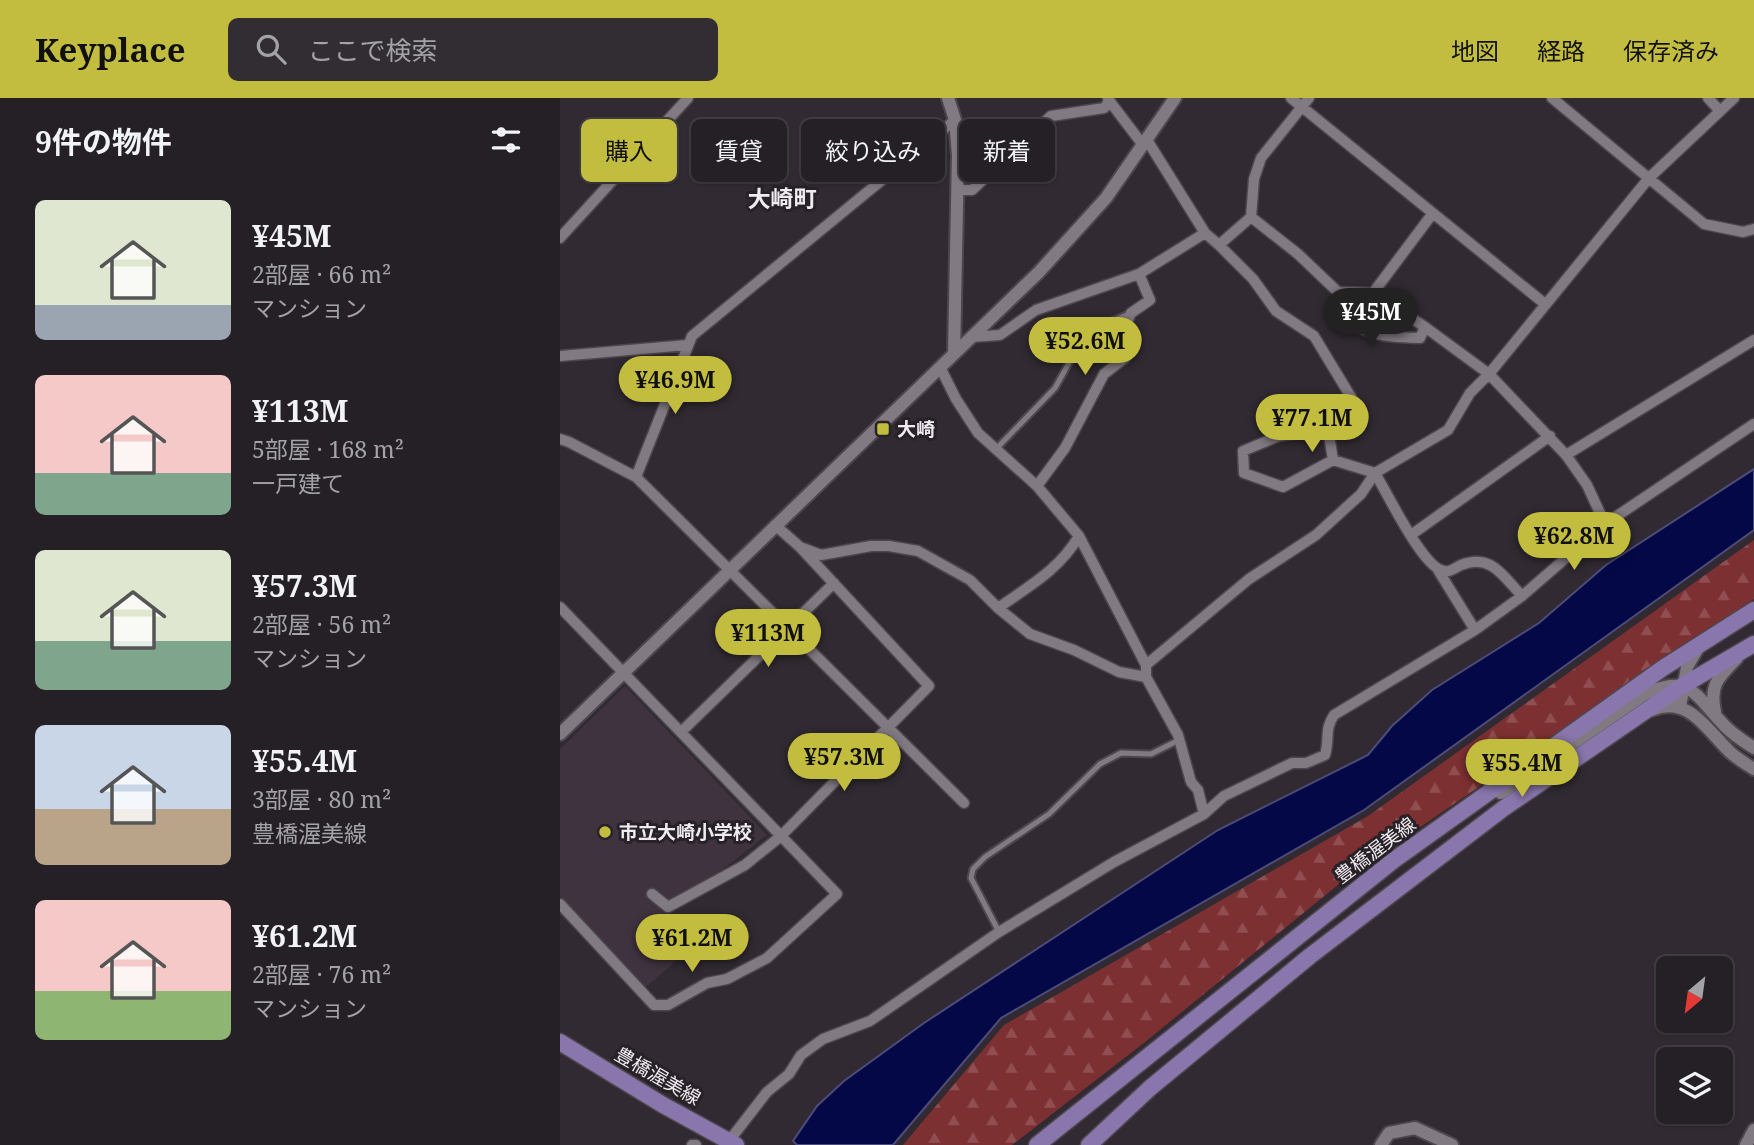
<!DOCTYPE html>
<html lang="ja">
<meta charset="utf-8">
<style>
:root{--surface:#252026;--page:#312d32;--text:#f1f3f6;--muted:#a3a3a7;--line:#423e43;--accent:#c3bd3f}
body{margin:0;font-family:"Noto Serif","Noto Sans JP",serif;background:var(--page);color:var(--text);height:100vh;display:flex;flex-direction:column;font-size:26px;white-space:nowrap}
*{box-sizing:border-box;margin:0}
p{font-size:23px;color:var(--muted)}
.icon{flex:none;width:38px;height:38px;fill:none;stroke:currentColor;stroke-width:2;stroke-linecap:round;stroke-linejoin:round}
.map{position:relative;flex:1;overflow:hidden}
.panel{display:flex;flex-direction:column;background:var(--surface);width:560px}
.panel>*{flex:none}
.top-card{position:absolute;left:21px;top:21px;width:665px;height:63px;display:flex;gap:14px}
.needle{width:46px;rotate:209deg}
.fabs{position:absolute;left:1096px;top:858px;display:grid;gap:14px}
.fabs a{display:grid;place-items:center;width:77px;height:77px;border-radius:10px;background:var(--surface);box-shadow:0 2px 5px #0004,0 0 0 2px var(--line);font-size:35px}
.price{position:absolute;translate:-50% -60px;padding:0 16px;border-radius:24px;background:var(--accent);color:#111;font-size:23px;line-height:46px;filter:drop-shadow(0 2px 4px #0008)}
.price::after{content:'';position:absolute;left:50%;top:42px;width:21px;height:16px;margin-left:-10px;background:inherit;clip-path:polygon(0 0,100% 0,50% 100%)}
.price.active{background:#222;color:#fff}
ul{padding:0;list-style:none}
li{display:flex;align-items:center;gap:21px;height:175px;padding:0 35px}
li span{display:grid;place-items:center;flex:none;width:196px;height:140px;border-radius:10px;color:#555}
li>.icon{margin-inline-start:auto}
span .icon{width:84px;height:84px;fill:#fffc;stroke-width:1}
li b{font-size:30px}
h2{display:flex;justify-content:space-between;align-items:center;height:84px;padding:0 35px;font-size:30px}
.chip{padding:0 24px;border-radius:10px;background:var(--surface);box-shadow:0 2px 5px #0004,0 0 0 2px var(--line);font-size:24px;line-height:63px}
.chip.active{background:var(--accent);color:#111}
header{display:flex;align-items:center;gap:42px;box-sizing:border-box;height:98px;padding:0 35px;background:var(--accent);color:#111}
header strong{font-size:33px}
nav{display:flex;gap:38px;margin-inline-start:auto;font-size:24px}
.search{width:490px;height:63px;background:var(--page);display:flex;align-items:center;gap:18px;box-sizing:border-box;padding:0 24px;border-radius:10px;color:var(--muted);font-size:26px}
main{display:flex;flex:1;min-height:0}
.map>svg:first-child{display:block}
.built{fill:#3f333f}
.forest{fill:url(#forest-firs)}
.water{fill:#050847;stroke:#4c4c7a;stroke-width:2}
.lines{fill:none;stroke-linecap:round;stroke-linejoin:round}
.service-casing{stroke:#4d474d;stroke-width:9}
.minor-casing{stroke:#4d474d;stroke-width:13}
.tertiary-casing{stroke:#4d474d;stroke-width:16}
.primary-casing{stroke:#4d474d;stroke-width:19}
.service{stroke:#827a82;stroke-width:5}
.minor{stroke:#827a82;stroke-width:10}
.tertiary{stroke:#827a82;stroke-width:12}
.primary{stroke:#8976ac;stroke-width:16}
.poi-dot{fill:#c3bd3f;stroke:#272128;stroke-width:2.5}
.labels{text-anchor:middle;dominant-baseline:central;stroke-width:6;stroke-linejoin:round;paint-order:stroke}
.poi-label{font-size:19px;font-weight:bold;fill:#f0ebf0;stroke:#272128;text-anchor:start}
.street-label{font-size:19px;fill:#f0ebf0;stroke:#272128}
.quarter-label{font-size:23px;font-weight:bold;fill:#f0ebf0;stroke:#272128}
</style>
<header>
<strong>Keyplace</strong>
<div class="search"><svg class="icon" aria-label="search" viewBox="0 0 24 24"><circle cx="10" cy="10" r="6"/><path d="M15 15l6 6"/></svg>ここで検索</div>
<nav><a>地図</a><a>経路</a><a>保存済み</a></nav>
</header>
<main>
<section class="panel">
<h2>9件の物件<svg class="icon" aria-label="filters" viewBox="0 0 24 24"><path d="M4 7h16M4 17h16"/><circle cx="9" cy="7" r="2"/><circle cx="15" cy="17" r="2"/></svg></h2>
<ul>
<li><span style="background:linear-gradient(#dfe7d0 75%,#9aa5b1 0)"><svg class="icon" aria-label="home" viewBox="0 0 24 24"><path d="M3 11l9-7 9 7M6 9v11h12V9"/></svg></span><div><b>¥45M</b><p>2部屋 · 66 m²</p><p>マンション</p></div></li>
<li><span style="background:linear-gradient(#f6c9c9 70%,#7fa58c 0)"><svg class="icon" aria-label="home" viewBox="0 0 24 24"><path d="M3 11l9-7 9 7M6 9v11h12V9"/></svg></span><div><b>¥113M</b><p>5部屋 · 168 m²</p><p>一戸建て</p></div></li>
<li><span style="background:linear-gradient(#dfe7d0 65%,#7fa58c 0)"><svg class="icon" aria-label="home" viewBox="0 0 24 24"><path d="M3 11l9-7 9 7M6 9v11h12V9"/></svg></span><div><b>¥57.3M</b><p>2部屋 · 56 m²</p><p>マンション</p></div></li>
<li><span style="background:linear-gradient(#c9d6e8 60%,#b9a48a 0)"><svg class="icon" aria-label="home" viewBox="0 0 24 24"><path d="M3 11l9-7 9 7M6 9v11h12V9"/></svg></span><div><b>¥55.4M</b><p>3部屋 · 80 m²</p><p>豊橋渥美線</p></div></li>
<li><span style="background:linear-gradient(#f6c9c9 65%,#8fb573 0)"><svg class="icon" aria-label="home" viewBox="0 0 24 24"><path d="M3 11l9-7 9 7M6 9v11h12V9"/></svg></span><div><b>¥61.2M</b><p>2部屋 · 76 m²</p><p>マンション</p></div></li>
</ul>
</section>
<div class="map">
<svg width="1194" height="1047" viewBox="0 0 1194 1047">
<defs>
<pattern id="forest-firs" width="22" height="20" patternUnits="userSpaceOnUse" patternTransform="scale(1.75)"><rect width="22" height="20" fill="#7d3032"/><path d="M5 1l3.5 6h-7zM16 11l3.5 6h-7z" fill="#904e50"/></pattern>
</defs>
<rect width="100%" height="100%" fill="#312a32"/>
<path class="built" d="M65 588 207 737 108 814 127 845 114 855 118 861 86 889 0 798V651Z"/>
<path class="forest" d="M1194 442V501L790 777 585 944 452 1047H343L444 927 808 718Z"/>
<path class="water" d="M1194 371V432L804 712 441 920 333 1047H237L233 1043 257 1008 284 983 364 925 658 732 808 657 832 628 872 592 979 525 1046 467Z"/>
<g class="lines">
<g class="service-casing">
<path id="service" d="M436 351 495 290 514 256 542 227 569 216
M439 834 411 780 413 771 425 759 489 716 540 666 561 655 591 656 619 642"/>
</g>
<g class="minor-casing">
<path id="minor" d="M731 0 985 206
M992 0 1144 126 1183 134 1194 131
M1148 0 1160 13
M548 1 583 47
M587 42 645 135 659 147 691 119 694 81 701 60 749 0
M397 92H412L491 18 544 10 549 4
M691 119 738 156 778 194 813 195 865 229 929 276 1006 357 1027 387 1045 426
M0 140 128 0
M659 147 693 181 716 213 754 238 797 309 768 331 719 338 683 353 684 375 723 389 773 362 815 375C827 395 861 465 881 472 889 476 894 470 901 467 931 455 943 478 962 498
M778 194C784 238 823 239 860 240L865 229
M813 195 873 115
M412 239 440 237 476 212 579 176 645 135
M0 258 127 247
M380 269 396 301 418 335 477 388 519 438 586 567V579L618 637 631 684 638 692 644 716
M768 331 773 362
M0 341 9 344 76 379 404 705
M1006 357 1194 242
M76 379 132 238 395 22
M477 388 505 350 544 276 566 259 567 224 571 215 590 202 579 176
M215 427 240 449 261 457 311 448H329L358 453 410 482 438 510 470 536 514 552 559 574 586 579
M851 437 990 338
M878 472 915 532
M0 509 277 796 207 860 167 881 147 885 108 907H94L0 806
M438 510C469 488 499 472 519 438
M586 567 689 481 756 437 801 396 815 375 888 332 910 295 929 276 1089 80 1174 0
M121 634 274 485
M92 796 108 809 185 767 221 738 369 588 240 449
M169 1043 207 994 229 976 241 957 263 941 310 923 439 834 554 764 644 716 664 698 732 665H746L765 657C770 640 764 632 774 617L915 532 962 498 1045 426 1194 326
M132 1047H136"/>
</g>
<g class="tertiary-casing">
<path id="tertiary" d="M388 0 395 22 398 57 394 256
M1120 609 1127 569 1138 550
M1092 612C1129 596 1148 634 1171 655 1178 661 1186 666 1194 671
M1155 614C1149 586 1159 579 1177 560
M0 636 479 174 546 100 615 0
M941 695 1085 596C1130 575 1135 597 1163 626 1171 635 1183 643 1194 650
M821 1047 829 1035 855 1030 892 1047
M1186 1047 1194 1032"/>
</g>
<g class="primary-casing">
<path id="primary" d="M0 944 103 1007 176 1047
M477 1047 834 762 1103 570 1194 512
M529 1047 590 990 750 858 944 710 1122 588 1194 546"/>
</g>
<use href="#service" class="service"/>
<use href="#minor" class="minor"/>
<use href="#tertiary" class="tertiary"/>
<use href="#primary" class="primary"/>
</g>
<g class="poi-dot">
<rect x="316" y="324" width="14" height="14" rx="3.5"/>
<circle cx="45" cy="734" r="7"/>
</g>
<g class="labels">
<g class="poi-label">
<text x="337" y="331">大崎</text>
<text x="59" y="734">市立大崎小学校</text>
</g>
<g class="street-label">
<text transform="translate(815 752) rotate(-37)">豊橋渥美線</text>
<text transform="translate(98 978) rotate(30)">豊橋渥美線</text>
</g>
<g class="quarter-label">
<text x="222" y="100">大崎町</text>
</g>
</g>
</svg>
<div class="fabs">
<a><svg class="needle" viewBox="-14 -14 28 28"><path d="M0-13l5 13h-10z" fill="#e53935"/><path d="M0 13l5-13h-10z" fill="#a3a3a7"/></svg></a>
<a><svg class="icon" aria-label="layers" viewBox="0 0 24 24"><path d="M12 4l9 5-9 5-9-5zM3 14l9 5 9-5"/></svg></a>
</div>
<b class="price active" style="left:811px;top:250px">¥45M</b>
<b class="price" style="left:525px;top:279px">¥52.6M</b>
<b class="price" style="left:115px;top:318px">¥46.9M</b>
<b class="price" style="left:752px;top:356px">¥77.1M</b>
<b class="price" style="left:1014px;top:474px">¥62.8M</b>
<b class="price" style="left:208px;top:571px">¥113M</b>
<b class="price" style="left:284px;top:695px">¥57.3M</b>
<b class="price" style="left:962px;top:701px">¥55.4M</b>
<b class="price" style="left:132px;top:876px">¥61.2M</b>
<div class="top-card">
<a class="chip active">購入</a>
<a class="chip">賃貸</a>
<a class="chip">絞り込み</a>
<a class="chip">新着</a>
</div>
</div>
</main>
